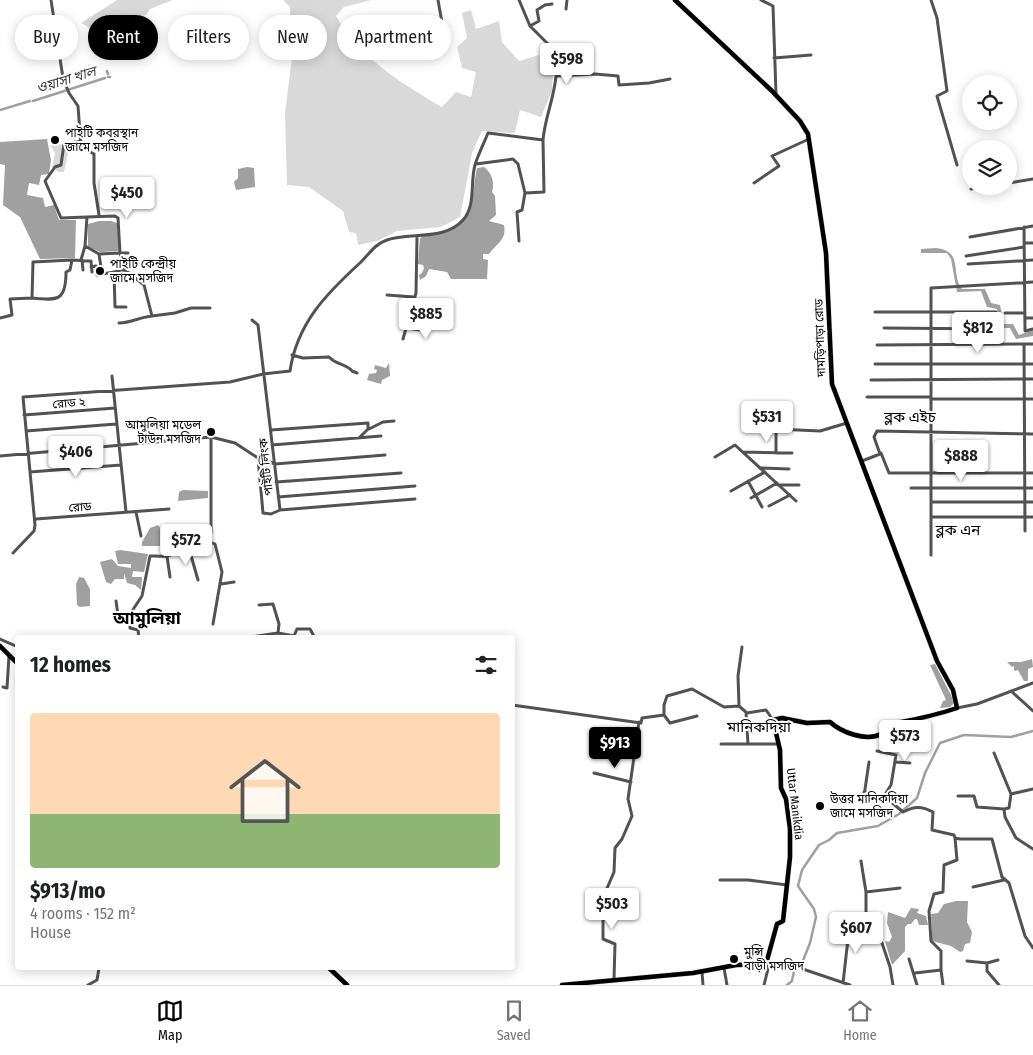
<!DOCTYPE html>
<meta charset="utf-8">
<style>
:root{--surface:#fff;--page:#f2f2f2;--text:#202124;--muted:#757577;--line:#e0e0e0;--accent:#000}
body{margin:0;font-family:"Fira Sans Condensed","Noto Sans Bengali",sans-serif;background:var(--page);color:var(--text);height:100vh;display:flex;flex-direction:column;font-size:19px;white-space:nowrap}
*{box-sizing:border-box;margin:0}
p{font-size:16px;color:var(--muted)}
.icon{flex:none;width:28px;height:28px;fill:none;stroke:currentColor;stroke-width:2;stroke-linecap:round;stroke-linejoin:round}
.map{position:relative;flex:1;overflow:hidden}
.side{position:absolute;left:15px;top:635px;width:500px;height:335px;display:flex;flex-direction:column;background:var(--surface);border-radius:5px;box-shadow:0 2px 12px #0003}
.side>*{flex:none}
.hud{position:absolute;left:15px;top:15px;width:500px;height:45px;display:flex;gap:10px}
.controls{position:absolute;left:962px;top:75px;display:grid;gap:10px}
.controls a{display:grid;place-items:center;width:55px;height:55px;border-radius:50%;background:var(--surface);box-shadow:0 2px 12px #0003;font-size:25px}
.price{position:absolute;translate:-50% -42px;padding:0 11px;border-radius:5px;background:#fff;color:#222;font-size:16px;line-height:32px;filter:drop-shadow(0 1px 2px #0008)}
.price::after{content:'';position:absolute;left:50%;top:30px;width:15px;height:11px;margin-left:-8px;background:inherit;clip-path:polygon(0 0,100% 0,50% 100%)}
.price.current{background:var(--accent);color:#fff}
ul{padding:0;list-style:none}
li{display:grid;align-content:center;gap:10px;height:265px;padding:0 15px}
li+li{border-top:1px solid var(--line)}
li span{display:grid;place-items:center;height:155px;border-radius:5px;color:#555}
li>.icon{margin-inline-start:auto}
span .icon{width:90px;height:90px;fill:#fffc;stroke-width:1}
li b{font-size:21px}
h2{display:flex;justify-content:space-between;align-items:center;height:60px;padding:0 15px;font-size:21px}
.pill{padding:0 18px;border-radius:22px;background:var(--surface);box-shadow:0 2px 12px #0003;font-size:18px;line-height:45px}
.pill.current{background:var(--accent);color:#fff}
.menu{display:flex;justify-content:space-around;align-items:center;height:70px;border-top:1px solid var(--line);background:var(--surface);font-size:14px;color:var(--muted)}
.menu a{display:grid;justify-items:center;gap:2px}
.menu .current{color:var(--accent)}
.map>svg:first-child{display:block}
.green{fill:#d9d9d9}
.water{fill:#a0a0a0}
.lines{fill:none;stroke-linecap:round;stroke-linejoin:round}
.canal{stroke:#a0a0a0;stroke-width:2.5}
.major-casing{stroke:#dbdbdb;stroke-width:5.5}
.minor{stroke:#525252;stroke-width:3}
.major{stroke:#000;stroke-width:4.5}
.poi-dot{fill:#000;stroke:#fff;stroke-width:2}
.labels{text-anchor:middle;dominant-baseline:central;stroke-width:4;stroke-linejoin:round;paint-order:stroke}
.poi-label{font-size:12px;fill:#000;stroke:#fff;text-anchor:start}
.street-label{font-size:12px;fill:#000;stroke:#fff}
.water-label{font-size:14px;font-style:italic;fill:#414141;stroke:#fff}
.quarter-label{font-size:15px;fill:#000;stroke:#fff}
.district-label{font-size:18px;font-weight:bold;fill:#000;stroke:#fff}
</style>
<div class="map">
<svg width="1033" height="985" viewBox="0 0 1033 985">
<rect width="100%" height="100%" fill="#fff"/>
<path class="green" d="M117 0H173L150 9 146 15 127 19 117 24 113 41 81 23Z
M283 0H371L344 7 336 16C359 57 402 84 442 107L456 92 471 97 476 72 462 68 457 47 467 38 462 13 471 10 476 29 499 21 502 42 519 61 539 55 544 67 553 71 552 91 541 117 520 110 515 133 482 131 472 153 460 217 441 227 397 231 377 241 358 245 356 233 349 232 343 211 309 187 287 185 285 113 292 58 290 7Z
M70 144 64 172H59L52 168 55 153 50 145Z"/>
<path class="water" d="M47 139 51 160 49 174 41 175 39 185 29 183 27 195 43 198 45 207 54 205 59 220H76L75 258 40 259 20 217 3 205 5 165 0 164V142Z
M247 167 254 168 255 187 236 190 234 182 238 178V169Z
M484 167C492 173 495 183 492 192L495 196 496 215 489 221 504 225C507 240 497 243 489 254H483V259L488 260 487 279H451L447 272 429 269 426 276 420 280 419 275 422 273 424 268 423 265 418 264 420 238C426 234 439 235 447 232 477 221 471 193 477 168Z
M99 221H111L117 223 119 251 100 252 88 247V224Z
M936 248C964 251 950 273 962 289H985L991 303 1000 305 1004 324H1013L1019 335 1033 330V336L1016 339 1010 328H1001L997 309 987 307 981 291 957 292 951 259 947 253H921V249Z
M389 363 390 376 382 380 381 384 367 380 369 374 376 373 377 370 374 369 375 365 386 368Z
M183 490 208 491V498L178 501 179 492Z
M158 525 161 529 160 546H142V542L150 528Z
M120 550 148 554 144 572 133 571 132 577H142L141 590 135 585 127 583 124 573V579H115L111 584 106 582 100 562 112 559 118 566 131 568V564H118L115 551Z
M79 577 84 578 90 589V606L80 607 77 605 76 584Z
M1032 659 1033 667 1028 669V681H1024L1018 670 1014 671V666L1012 667 1007 662H1021Z
M935 664 953 699V704L950 707 940 708 943 701 946 700 930 665Z
M956 901H968L967 922 972 932 970 943 965 944 963 951 960 952 951 946 932 941 931 914 938 913 944 904Z
M911 908 919 909 917 913 926 916 928 925H919L917 919H915L911 924H908L905 927V951L892 965 885 941 889 942 892 937 887 923 888 912 905 918Z"/>
<g class="lines">
<path class="canal" d="M107 71 108 74
M108 77H110
M33 101 105 78
M0 110 30 101
M787 985 792 981 794 971 802 963 810 943 816 917 814 909 798 886 802 870 819 845 829 840 837 833 878 826 899 814 917 798 925 773 940 743 964 735 1011 737 1033 731"/>
<g class="major-casing">
<path id="major" d="M0 646 18 664
M329 968 347 985
M562 985 693 973 736 965 766 964 777 924 783 921 790 857V829L786 799 781 788 780 750 773 720 782 718 807 723 830 722C841 732 866 742 881 734 887 730 889 725 896 723 917 719 937 715 957 708L953 690 937 661 832 384 826 253 808 134 800 121 772 91 675 0"/>
</g>
<path class="minor" d="M51 0 63 78 69 93 78 106 81 147 94 154V183L99 215
M519 0 530 26 552 48 555 58 556 76 595 74 618 76 619 85 649 83 670 79
M761 0 773 6 776 94
M931 0 937 18 947 91 937 96 957 165
M566 9 567 0
M530 26 539 21 537 10 545 5 552 4
M394 38 425 48 438 45 444 34 438 0
M774 58 811 55
M543 140C545 117 554 99 556 76
M81 141 64 144 61 165 55 167 45 181 61 218 87 217
M476 164 513 159 518 164 525 193
M754 183 779 166 772 156 809 139
M1009 183 1033 179
M971 189 990 186
M1024 227 1025 331 1033 329
M970 237 1033 226
M1024 243H1033
M99 254 102 274
M966 256 1024 247
M81 260 85 246 87 217 115 216 118 218 120 253 99 254 85 246
M82 260 83 270
M968 264 1033 260
M91 267 96 266 97 275 125 270 120 253H128
M125 270 144 285 152 316 175 313 191 308H210
M114 273 115 307H126
M387 295 414 297
M32 298C59 301 66 300 66 272L70 270 72 260 91 261 92 272
M875 312H996
M1005 313H1024
M0 318 12 315 10 299 32 298 33 262 72 260
M1025 318H1033
M252 320 258 325 280 510 415 499
M119 323C131 323 140 317 152 316
M407 328 428 331 431 324H444
M884 328 998 329
M403 339 416 293 417 237
M1024 344 1025 531
M877 345 1033 344
M292 355 303 358 329 357C336 365 347 364 352 371L357 373
M875 364H1033
M112 376 126 512
M871 380 1033 379
M867 397H931
M932 399H1033
M24 415 115 408
M369 429 383 422 394 421
M271 430 368 423V429L359 438
M26 431 116 424
M211 437V532
M272 445 381 436
M743 452 792 453
M776 453V429L820 431 847 423
M881 453 889 473H1033
M0 456 211 437 235 443 258 458 263 513 271 514 280 510
M715 457 735 445 796 501
M258 458 275 464 385 455
M862 461 880 454 874 437 877 431 1033 434
M761 468 789 469
M30 472 121 465
M748 481 762 507
M276 482 401 473
M779 485H799
M911 488H1033
M731 491 765 472
M278 497 415 486
M751 498 777 483
M932 502H1033
M769 506 790 495
M136 512 141 536
M932 517H1033
M36 519 169 509
M188 545 198 580
M13 553 34 531 35 525 23 397 230 382 263 374 290 371C297 323 327 293 361 262 370 253 375 244 387 240 409 232 445 241 463 220 476 206 470 182 475 165 478 155 484 143 488 133L543 140 544 192 525 193 522 210 517 212 519 241
M931 555V288L1033 282
M167 556 170 577
M221 584 234 582
M116 601 118 615 130 614
M259 605 273 604 279 624 278 633
M139 638 138 630 130 628V614L142 596 150 556C156 556 165 557 170 555 185 550 198 536 215 544L222 572 213 624
M243 638 278 633 294 636 297 629H310L315 638
M0 639 18 647
M742 647 738 676 739 706 747 713 766 710 773 720
M3 687 7 688 9 656
M1011 691 1033 711
M512 705 641 723 642 718 664 715 670 723 697 716
M957 708 977 704 1033 683
M746 712 748 744
M664 715V705L667 696 692 689 724 707 739 706
M894 724 896 731 904 736
M721 744H779
M877 751 896 755 891 785 884 796
M994 753 1011 794 1009 808 1004 809
M896 762 910 763
M594 773 631 782
M864 792 884 796 903 812C914 806 922 806 933 812L932 830 954 835 955 838 960 839H992L1002 877 1009 883 1025 936 1033 948
M1011 794 1033 789
M958 796H974L977 807 1004 809 1005 817 1016 838 1033 849
M863 803 869 762
M861 861 866 892V912L868 915 879 917 878 931 890 967 893 985
M720 880H748L787 885
M973 887 1004 880
M866 892 900 888
M840 925V932L848 939 843 983
M909 959 917 985
M967 961 987 963 998 960
M987 963V971L999 985
M724 968 727 985
M941 970V951L931 941 929 911 934 894 943 892 944 865 957 860 955 838
M702 972 703 985
M915 973 941 970 943 985
M614 979 615 944 603 939V907L605 893 614 872 615 848 622 839 632 816 628 799 639 722
M88 985 97 980 99 968
M764 985 768 969 766 964 785 963 850 985"/>
<use href="#major" class="major"/>
</g>
<g class="poi-dot">
<circle cx="55" cy="140" r="5"/>
<circle cx="100" cy="271" r="5"/>
<circle cx="211" cy="432" r="5"/>
<circle cx="820" cy="806" r="5"/>
<circle cx="734" cy="959" r="5"/>
</g>
<g class="labels">
<g class="poi-label">
<text x="65" y="133">পাইটি কবরস্থান<tspan x="65" dy="14">জামে মসজিদ</tspan></text>
<text x="110" y="264">পাইটি কেন্দ্রীয়<tspan x="110" dy="14">জামে মসজিদ</tspan></text>
<text x="201" y="425" text-anchor="end">আমুলিয়া মডেল<tspan x="201" dy="14">টাউন মসজিদ</tspan></text>
<text x="830" y="799">উত্তর মানিকদিয়া<tspan x="830" dy="14">জামে মসজিদ</tspan></text>
<text x="744" y="952">মুন্সি<tspan x="744" dy="14">বাড়ী মসজিদ</tspan></text>
</g>
<g class="street-label">
<text transform="translate(820 338) rotate(-92)">দামড়িপাড়া রোড</text>
<text transform="translate(69 403) rotate(-5)">রোড ২</text>
<text transform="translate(266 467) rotate(-96)">পাইটি লিংক</text>
<text transform="translate(80 507) rotate(-4)">রোড</text>
<text transform="translate(795 804) rotate(83)">Uttar Manikdia</text>
</g>
<g class="water-label">
<text transform="translate(66 80) rotate(-17)">ওয়াসা খাল</text>
</g>
<g class="quarter-label">
<text x="910" y="417">ব্লক এইচ</text>
<text x="958" y="530">ব্লক এন</text>
<text x="759" y="727">মানিকদিয়া</text>
</g>
<g class="district-label">
<text x="147" y="618">আমুলিয়া</text>
</g>
</g>
</svg>
<div class="controls">
<a><svg class="icon" aria-label="locate" viewBox="0 0 24 24"><circle cx="12" cy="12" r="6"/><path d="M12 2v4M12 18v4M2 12h4M18 12h4"/></svg></a>
<a><svg class="icon" aria-label="layers" viewBox="0 0 24 24"><path d="M12 4l9 5-9 5-9-5zM3 14l9 5 9-5"/></svg></a>
</div>
<b class="price" style="left:567px;top:85px">$598</b>
<b class="price" style="left:127px;top:219px">$450</b>
<b class="price" style="left:426px;top:340px">$885</b>
<b class="price" style="left:978px;top:354px">$812</b>
<b class="price" style="left:767px;top:443px">$531</b>
<b class="price" style="left:76px;top:478px">$406</b>
<b class="price" style="left:961px;top:482px">$888</b>
<b class="price" style="left:186px;top:566px">$572</b>
<b class="price" style="left:905px;top:762px">$573</b>
<b class="price current" style="left:615px;top:769px">$913</b>
<b class="price" style="left:612px;top:930px">$503</b>
<b class="price" style="left:856px;top:954px">$607</b>
<div class="hud">
<a class="pill">Buy</a>
<a class="pill current">Rent</a>
<a class="pill">Filters</a>
<a class="pill">New</a>
<a class="pill">Apartment</a>
</div>
<section class="side">
<h2>12 homes<svg class="icon" aria-label="filters" viewBox="0 0 24 24"><path d="M4 7h16M4 17h16"/><circle cx="9" cy="7" r="2"/><circle cx="15" cy="17" r="2"/></svg></h2>
<ul>
<li><span style="background:linear-gradient(#ffd9b3 65%,#8fb573 0)"><svg class="icon" aria-label="home" viewBox="0 0 24 24"><path d="M3 11l9-7 9 7M6 9v11h12V9"/></svg></span><div><b>$913/mo</b><p>4 rooms · 152 m²</p><p>House</p></div></li>
</ul>
</section>
</div>
<nav class="menu">
<a class="current"><svg class="icon" aria-label="map" viewBox="0 0 24 24"><path d="M3 6l6-2 6 2 6-2v14l-6 2-6-2-6 2zM9 4v14M15 6v14"/></svg>Map</a>
<a><svg class="icon" aria-label="saved" viewBox="0 0 24 24"><path d="M7 4h10v16l-5-4-5 4z"/></svg>Saved</a>
<a><svg class="icon" aria-label="home" viewBox="0 0 24 24"><path d="M3 11l9-7 9 7M6 9v11h12V9"/></svg>Home</a>
</nav>
